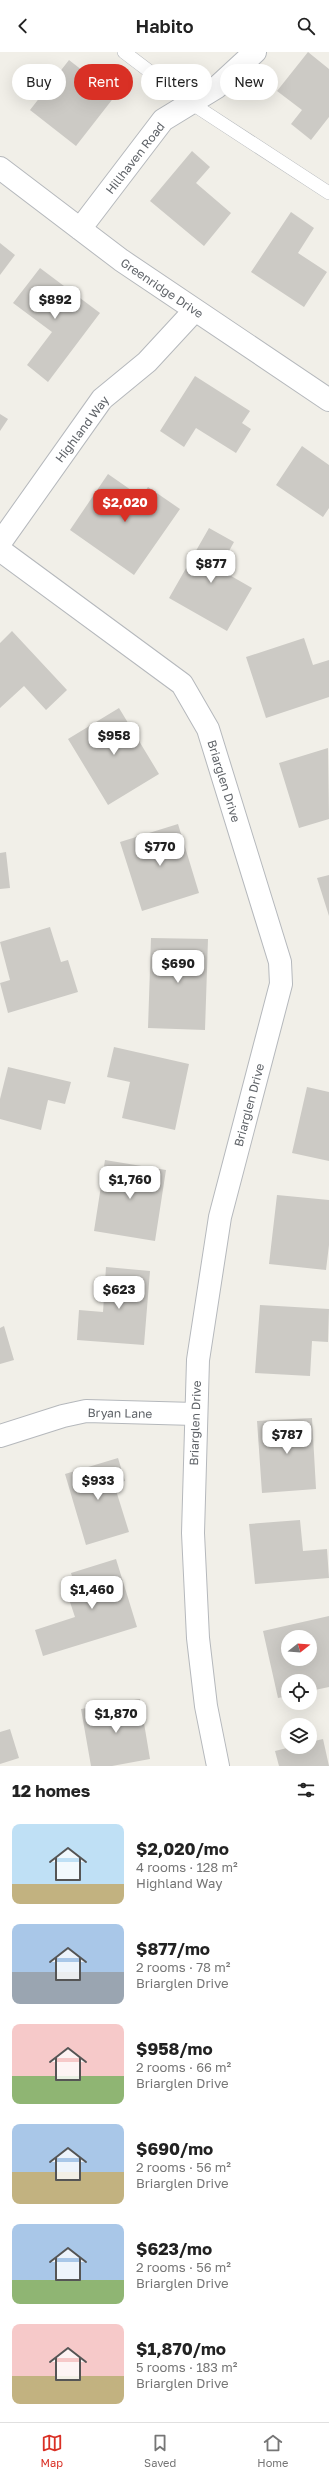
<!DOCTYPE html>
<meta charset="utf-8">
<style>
:root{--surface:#fff;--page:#f6f6f6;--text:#222;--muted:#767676;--line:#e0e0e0;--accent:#d93025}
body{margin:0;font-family:"Golos Text",sans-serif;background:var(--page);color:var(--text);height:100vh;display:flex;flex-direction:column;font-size:15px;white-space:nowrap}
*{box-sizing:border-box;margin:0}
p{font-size:13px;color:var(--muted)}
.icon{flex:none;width:22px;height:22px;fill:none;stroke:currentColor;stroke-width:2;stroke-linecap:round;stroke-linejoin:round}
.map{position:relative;height:1714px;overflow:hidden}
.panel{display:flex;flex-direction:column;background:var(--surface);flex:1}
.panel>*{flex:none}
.top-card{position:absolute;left:12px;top:12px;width:305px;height:36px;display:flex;gap:8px}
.needle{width:26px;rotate:73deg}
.tools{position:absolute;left:281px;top:1578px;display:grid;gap:8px}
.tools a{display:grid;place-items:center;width:36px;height:36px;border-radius:50%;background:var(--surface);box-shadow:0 4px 16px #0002;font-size:20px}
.price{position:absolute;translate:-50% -34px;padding:0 9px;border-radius:8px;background:#fff;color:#222;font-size:13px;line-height:26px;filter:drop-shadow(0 1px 2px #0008)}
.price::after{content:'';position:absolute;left:50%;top:24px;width:12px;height:9px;margin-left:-6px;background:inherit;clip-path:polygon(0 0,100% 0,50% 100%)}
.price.current{background:var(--accent);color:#fff}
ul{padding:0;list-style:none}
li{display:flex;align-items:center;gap:12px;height:100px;padding:0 12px}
li span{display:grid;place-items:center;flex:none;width:112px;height:80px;border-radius:8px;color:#555}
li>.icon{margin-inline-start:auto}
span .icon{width:48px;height:48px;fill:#fffc;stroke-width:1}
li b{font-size:17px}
h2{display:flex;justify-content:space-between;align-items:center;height:48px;padding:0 12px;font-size:17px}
.chip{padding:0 14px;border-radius:18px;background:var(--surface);box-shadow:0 4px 16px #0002;font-size:14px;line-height:36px}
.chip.current{background:var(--accent);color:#fff}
header{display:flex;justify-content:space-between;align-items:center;height:52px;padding:0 12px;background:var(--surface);font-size:18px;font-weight:600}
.tabs{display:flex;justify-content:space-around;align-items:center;height:56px;border-top:1px solid var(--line);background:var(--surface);font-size:11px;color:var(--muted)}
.tabs a{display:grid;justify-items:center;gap:2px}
.tabs .current{color:var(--accent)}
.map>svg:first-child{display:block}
.building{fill:#cccac5;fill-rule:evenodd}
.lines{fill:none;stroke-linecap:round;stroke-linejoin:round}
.lane-casing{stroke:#b5b8bc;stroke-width:14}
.street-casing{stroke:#b5b8bc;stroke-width:24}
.lane{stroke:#fff;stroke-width:13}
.street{stroke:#fff;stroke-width:22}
.labels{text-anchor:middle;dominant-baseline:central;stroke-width:4;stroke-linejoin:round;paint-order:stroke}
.street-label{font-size:12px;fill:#5f6368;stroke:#fff}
</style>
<header><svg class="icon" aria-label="back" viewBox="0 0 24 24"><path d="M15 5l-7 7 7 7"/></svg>Habito<svg class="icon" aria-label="search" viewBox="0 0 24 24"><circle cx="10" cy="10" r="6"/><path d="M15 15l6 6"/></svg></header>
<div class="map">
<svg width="329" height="1714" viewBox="0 0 329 1714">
<rect width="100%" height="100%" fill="#f1efe8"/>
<path class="building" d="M308 0 329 17V65L311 88 291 72 302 58 277 39Z
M69 8 115 44 76 94 30 58Z
M192 99 210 115 196 131 231 161 204 194 150 149Z
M291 160 314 176 298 201 327 220 304 255 251 220Z
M0 191 15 203 0 223Z
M40 216 100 261 48 330 27 313 52 280 13 251Z
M195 324 250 359 242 371 251 377 236 401 196 376 184 395 160 379Z
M0 362 8 367 0 379Z
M302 394 329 413V456L323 465 276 433Z
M108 422 141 445 148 435 180 457 134 523 70 478Z
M209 476 234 490 219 517 252 536 227 579 169 546Z
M12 579 67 638 46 658 24 634 0 656V591Z
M304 586 313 613 329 608V645L266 666 246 605Z
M119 656 159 722 108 753 68 687Z
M328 696 329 767 299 776 279 711Z
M178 772 199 841 142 859 120 790Z
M6 800 10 836 0 837V801Z
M329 823V864L317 826Z
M50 875 61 910 68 908 78 940 8 961 0 931 10 928 0 890Z
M151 886 208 887 205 978 148 976Z
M114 995 189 1012 175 1078 122 1066 130 1030 107 1025Z
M8 1015 71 1030 65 1052 48 1048 41 1078 0 1067V1047Z
M307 1035 329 1040V1109L292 1101Z
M105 1108 166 1118 155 1189 94 1179Z
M277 1143 329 1148V1193L326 1218 269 1212Z
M106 1215 150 1219 144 1293 77 1288 79 1258 103 1260Z
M260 1253 329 1257 328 1290 312 1289 310 1324 255 1321Z
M4 1274 14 1308 0 1312V1276Z
M312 1366 316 1437 262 1441 257 1369Z
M118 1406 125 1429 114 1432 129 1480 86 1493 65 1422Z
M300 1468 303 1499 327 1497 329 1526 255 1532 249 1472Z
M116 1507 137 1575 43 1604 35 1578 75 1565 70 1550 79 1547 71 1521Z
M329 1564V1635L310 1639V1629H288V1644L278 1646 263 1579ZM288 1585H310V1607H288Z
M140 1647 150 1707 112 1714H91L81 1657Z
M10 1677 19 1706 0 1712V1680Z
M323 1687 329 1714H279L275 1699 291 1695H310V1690Z"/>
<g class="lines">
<g class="lane-casing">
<path id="lane" d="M124 0 191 51 329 141"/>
</g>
<g class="street-casing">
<path id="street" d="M0 116 121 208 329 348
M80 177 163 68 217 35 255 0
M0 491 102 347 147 310 195 258
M0 498 182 632 208 677 280 910 281 932 220 1165 198 1308 193 1481 198 1586 206 1654 218 1714
M0 1384 63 1364 86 1359 195 1362"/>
</g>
<use href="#lane" class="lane"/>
<use href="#street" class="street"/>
</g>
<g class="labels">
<g class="street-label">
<text transform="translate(135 106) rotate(-52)">Hillhaven Road</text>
<text transform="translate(162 236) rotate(34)">Greenridge Drive</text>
<text transform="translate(82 377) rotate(-53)">Highland Way</text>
<text transform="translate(224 729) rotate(73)">Briarglen Drive</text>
<text transform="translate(249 1053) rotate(-75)">Briarglen Drive</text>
<text transform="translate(120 1361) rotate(1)">Bryan Lane</text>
<text transform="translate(195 1371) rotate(-88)">Briarglen Drive</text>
</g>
</g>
</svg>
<div class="tools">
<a><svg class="needle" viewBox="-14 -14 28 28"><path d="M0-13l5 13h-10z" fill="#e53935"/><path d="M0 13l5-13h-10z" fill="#767676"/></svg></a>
<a><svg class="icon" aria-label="locate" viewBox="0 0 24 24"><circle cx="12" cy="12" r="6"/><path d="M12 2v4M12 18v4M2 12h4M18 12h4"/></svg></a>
<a><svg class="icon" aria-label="layers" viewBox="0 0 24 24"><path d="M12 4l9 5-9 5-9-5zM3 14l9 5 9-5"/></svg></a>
</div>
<b class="price" style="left:55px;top:268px">$892</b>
<b class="price current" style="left:125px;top:471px">$2,020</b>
<b class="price" style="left:211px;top:532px">$877</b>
<b class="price" style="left:114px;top:704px">$958</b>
<b class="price" style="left:160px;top:815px">$770</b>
<b class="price" style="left:178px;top:932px">$690</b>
<b class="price" style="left:130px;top:1148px">$1,760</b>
<b class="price" style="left:119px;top:1258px">$623</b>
<b class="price" style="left:287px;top:1403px">$787</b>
<b class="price" style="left:98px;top:1449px">$933</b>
<b class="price" style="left:92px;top:1558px">$1,460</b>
<b class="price" style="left:116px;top:1682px">$1,870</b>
<div class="top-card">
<a class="chip">Buy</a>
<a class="chip current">Rent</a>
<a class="chip">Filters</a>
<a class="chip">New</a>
</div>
</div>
<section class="panel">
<h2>12 homes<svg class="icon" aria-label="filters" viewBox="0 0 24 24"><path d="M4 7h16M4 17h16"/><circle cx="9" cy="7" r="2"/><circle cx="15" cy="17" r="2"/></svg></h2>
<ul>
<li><span style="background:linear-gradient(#bfe0f5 75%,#c2b280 0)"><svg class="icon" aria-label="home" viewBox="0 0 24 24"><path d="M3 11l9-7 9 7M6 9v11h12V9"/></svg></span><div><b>$2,020/mo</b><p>4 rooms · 128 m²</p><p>Highland Way</p></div></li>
<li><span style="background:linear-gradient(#a9c7e8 60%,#9aa5b1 0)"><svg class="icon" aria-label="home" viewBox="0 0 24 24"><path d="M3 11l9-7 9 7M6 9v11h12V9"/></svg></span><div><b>$877/mo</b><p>2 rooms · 78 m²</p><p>Briarglen Drive</p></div></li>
<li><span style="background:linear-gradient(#f6c9c9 65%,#8fb573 0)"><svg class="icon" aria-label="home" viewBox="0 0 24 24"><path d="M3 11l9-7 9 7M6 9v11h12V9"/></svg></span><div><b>$958/mo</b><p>2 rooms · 66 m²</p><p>Briarglen Drive</p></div></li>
<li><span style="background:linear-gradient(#a9c7e8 60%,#c2b280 0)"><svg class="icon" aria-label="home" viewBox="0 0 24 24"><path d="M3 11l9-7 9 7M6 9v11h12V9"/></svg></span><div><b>$690/mo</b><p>2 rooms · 56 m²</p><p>Briarglen Drive</p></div></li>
<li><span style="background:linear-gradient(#a9c7e8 70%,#8fb573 0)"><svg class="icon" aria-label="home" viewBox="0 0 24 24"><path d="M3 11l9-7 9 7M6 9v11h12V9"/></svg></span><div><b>$623/mo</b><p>2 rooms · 56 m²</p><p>Briarglen Drive</p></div></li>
<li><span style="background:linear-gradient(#f6c9c9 65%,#c2b280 0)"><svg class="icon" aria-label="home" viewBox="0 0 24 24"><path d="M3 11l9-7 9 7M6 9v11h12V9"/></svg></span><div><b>$1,870/mo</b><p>5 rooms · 183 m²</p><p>Briarglen Drive</p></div></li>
</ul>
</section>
<nav class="tabs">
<a class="current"><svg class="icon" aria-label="map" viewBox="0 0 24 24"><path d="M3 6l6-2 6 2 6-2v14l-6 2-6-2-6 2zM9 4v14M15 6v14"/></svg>Map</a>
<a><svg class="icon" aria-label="saved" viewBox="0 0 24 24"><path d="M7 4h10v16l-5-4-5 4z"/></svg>Saved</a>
<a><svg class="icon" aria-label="home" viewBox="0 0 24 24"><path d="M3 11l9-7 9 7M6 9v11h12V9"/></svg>Home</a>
</nav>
